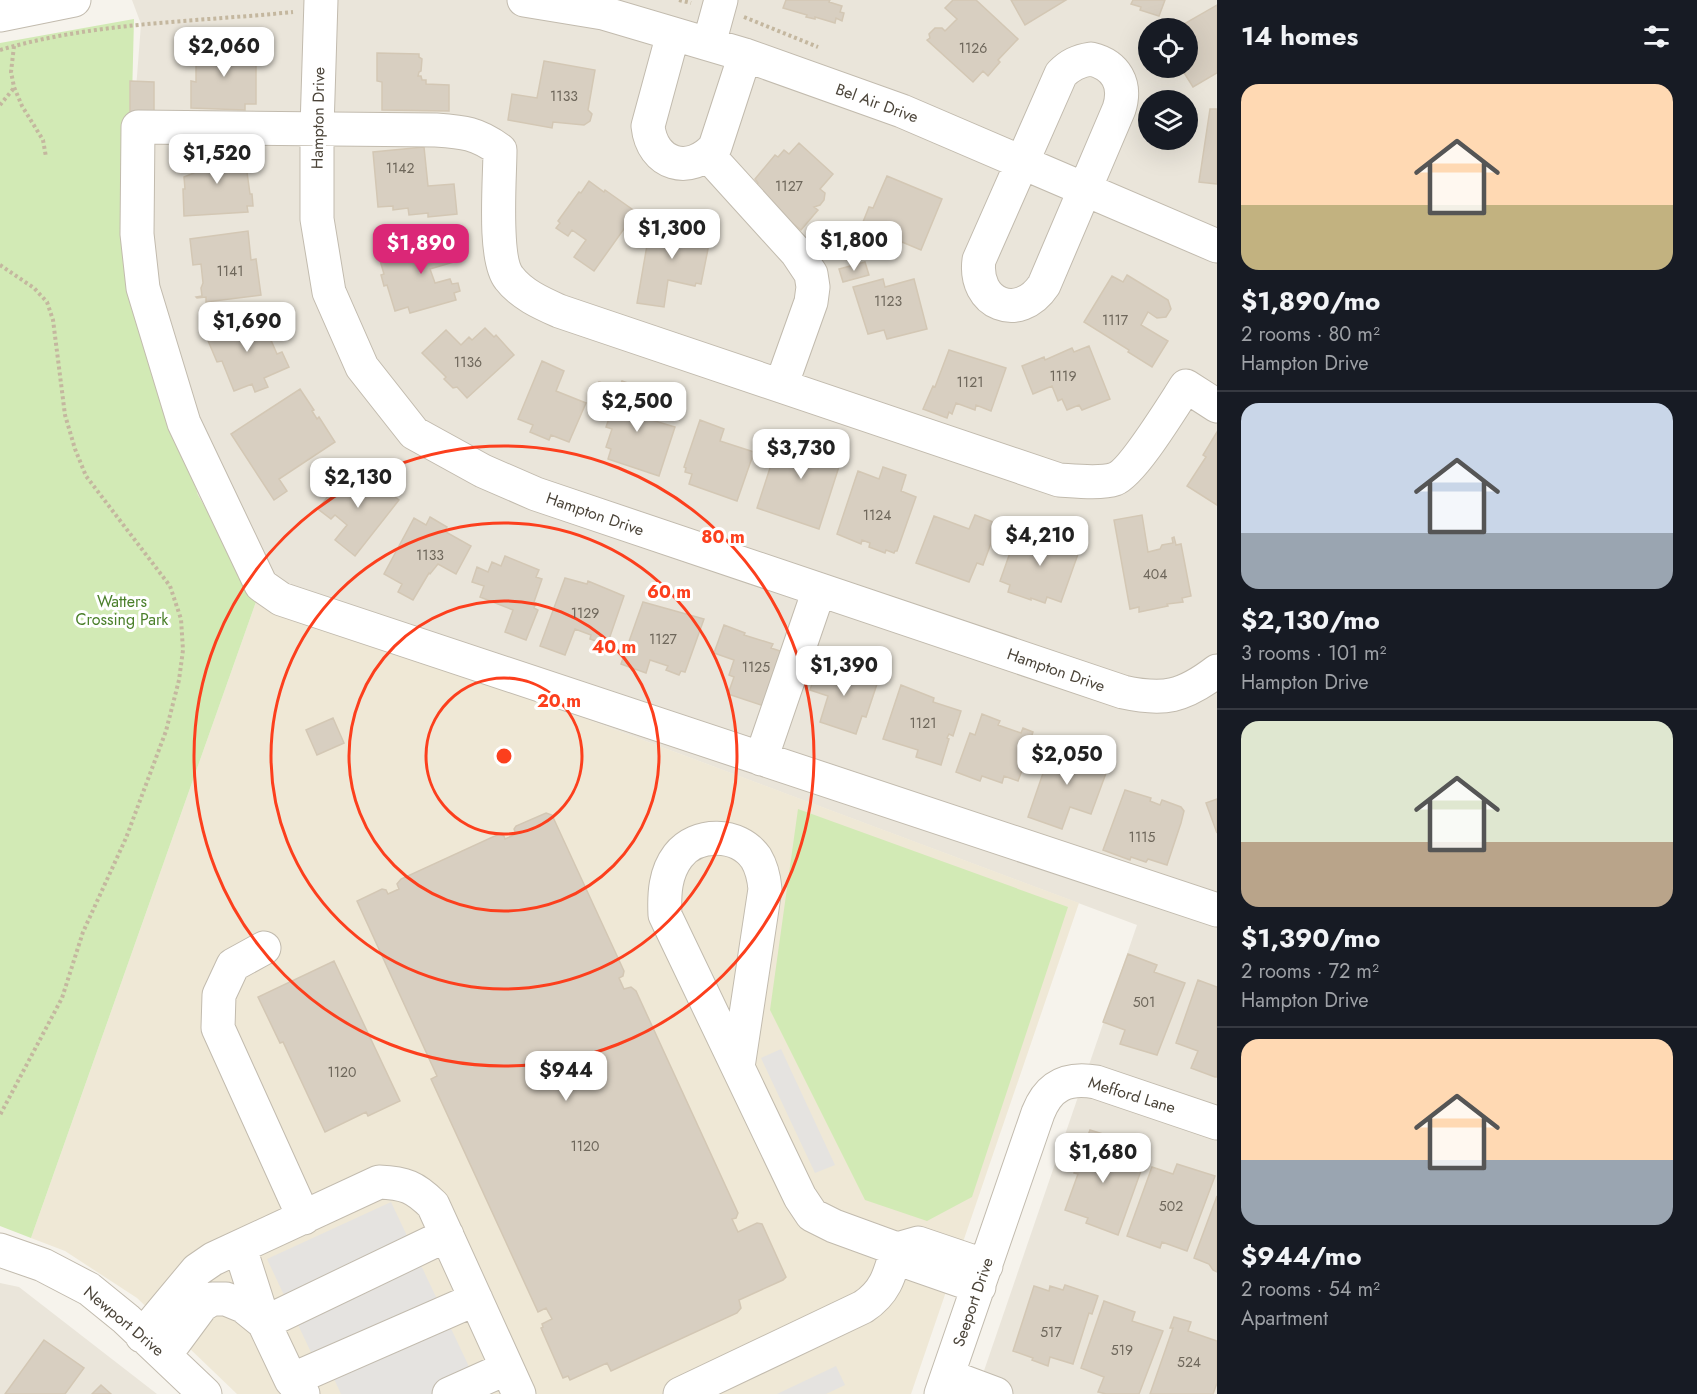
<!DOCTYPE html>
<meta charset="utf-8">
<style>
:root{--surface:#171b24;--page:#242831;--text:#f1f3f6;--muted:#9ea1a6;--line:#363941;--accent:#db2777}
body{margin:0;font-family:Jost,sans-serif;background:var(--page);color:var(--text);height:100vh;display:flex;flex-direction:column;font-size:22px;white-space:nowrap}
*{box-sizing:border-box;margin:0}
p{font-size:20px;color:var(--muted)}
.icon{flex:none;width:33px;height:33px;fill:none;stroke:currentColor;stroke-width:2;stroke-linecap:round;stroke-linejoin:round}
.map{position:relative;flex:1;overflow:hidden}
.sheet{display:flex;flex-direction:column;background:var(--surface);width:480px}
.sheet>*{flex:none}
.tools{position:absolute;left:1138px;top:18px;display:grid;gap:12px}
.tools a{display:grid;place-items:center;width:60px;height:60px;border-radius:50%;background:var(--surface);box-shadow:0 6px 24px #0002;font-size:30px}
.price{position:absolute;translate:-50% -51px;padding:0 14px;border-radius:12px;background:#fff;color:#222;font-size:20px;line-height:39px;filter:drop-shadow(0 2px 3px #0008)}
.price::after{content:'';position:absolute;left:50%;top:36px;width:18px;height:14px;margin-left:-9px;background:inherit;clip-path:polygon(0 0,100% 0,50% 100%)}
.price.on{background:var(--accent);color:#fff}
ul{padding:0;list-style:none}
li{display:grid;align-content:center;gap:12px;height:318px;padding:0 24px}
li+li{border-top:2px solid var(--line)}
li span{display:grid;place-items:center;height:186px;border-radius:18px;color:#555}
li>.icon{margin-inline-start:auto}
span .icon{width:108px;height:108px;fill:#fffc;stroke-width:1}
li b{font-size:26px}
h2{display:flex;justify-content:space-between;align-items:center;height:72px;padding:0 24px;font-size:26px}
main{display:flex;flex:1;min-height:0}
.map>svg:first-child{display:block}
.residential{fill:#eae5da;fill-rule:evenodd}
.education{fill:#efe8d6}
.green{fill:#d2eab5}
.parking{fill:#e5e3e0}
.building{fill:#d8cfc1;stroke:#d3c7b4;stroke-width:1.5}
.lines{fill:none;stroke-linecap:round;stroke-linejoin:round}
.minor-casing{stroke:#c2bbae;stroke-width:35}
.path{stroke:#c4b79f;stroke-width:4;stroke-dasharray:3 3;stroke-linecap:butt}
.minor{stroke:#fff;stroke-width:33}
.ring{fill:none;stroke:#fc3f1d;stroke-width:3}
.labels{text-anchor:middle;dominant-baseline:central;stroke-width:6;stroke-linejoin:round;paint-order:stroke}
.number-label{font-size:14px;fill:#6e675b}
.street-label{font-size:16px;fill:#4b4439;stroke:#fff}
.park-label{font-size:16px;fill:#4a7f2a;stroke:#fff}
.centre{fill:#fc3f1d;stroke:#fff;stroke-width:3}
.ring-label{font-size:18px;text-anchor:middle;font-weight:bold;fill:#fc3f1d;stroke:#fff;stroke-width:6;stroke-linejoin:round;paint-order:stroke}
</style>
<main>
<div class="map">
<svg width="1217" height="1394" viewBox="0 0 1217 1394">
<rect width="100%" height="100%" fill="#f6f3ec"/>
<path class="residential" d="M132 0H1217V1394H976L1137 925 258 596 198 495 138 301 131 154 141 24ZM1149 28H1188V68H1149ZM1149 100H1188V140H1149Z
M0 1283 19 1287 157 1394H0Z"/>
<path class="education" d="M258 596 1079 903 911 1394H237L137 1298 65 1251 31 1238Z"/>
<path class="green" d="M134 19 130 177 138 301 198 495 258 596 31 1238 0 1226V43Z
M798 809 1068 907 972 1197 927 1221 865 1200 770 1010Z"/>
<path class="parking" d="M781 1049 835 1165 815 1173 761 1058Z
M391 1202 482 1394H341L334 1379 325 1382 267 1259Z
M836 1366 845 1385 826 1394H777Z"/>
<path class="building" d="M786 0H830L829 2 842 6 840 12 844 13 842 21 836 18 835 23 815 17V19L806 17 807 15 783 8Z
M953 0H976L1018 39 998 60 1000 62 988 76 983 71 973 82 927 40 930 38 929 34 935 28H942L945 31 957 19 945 8Z
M1011 0H1066L1025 25Z
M1133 0H1165L1159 16 1140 10 1141 7 1131 4Z
M1217 5V73L1193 87 1181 68H1188V28H1177Z
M196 46 256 48V104H245V110L191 108V81L196 82Z
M377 53 419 54V57L422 59 421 71 419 72 418 76H421L422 80H426V84L449 85V111L382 110V82L377 81Z
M544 61 595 70 588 110 592 114 590 121 584 125 553 122 552 128 508 120 512 94 537 98Z
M130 81 154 82V113L130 112Z
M1210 109H1217V184L1199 182Z
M799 143 833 174 820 189 825 193 824 200 820 205 814 207 818 210 801 230 752 190 758 183 755 179 775 155 778 157 784 150 789 154Z
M424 147 428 186 454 184 457 214 428 217V213L409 215 408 208 393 210V206L378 207 373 152Z
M241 150V165H246L250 194H252L253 206H247L248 212 184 216 183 189H185L184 177 194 173 193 152Z
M887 176 942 199 921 250 902 242 899 248 859 232 869 207 873 208Z
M589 181 604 192 605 190 636 212 594 271 574 257 586 240 572 230 568 236 556 228 560 223 558 221 579 192 581 193Z
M658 221 703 229 702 233 711 234 701 284 696 283 695 286 668 280 664 307 637 303 651 222 658 223Z
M248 231 251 260 256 259 261 295 206 302V297L197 298 196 297 202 296 201 288 203 283 201 264 193 265 190 239Z
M457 234 464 259 430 269 435 283 450 279 452 284 458 283 460 291 454 293 456 300 410 313 408 307 395 311 387 285 384 286 381 275 384 274 379 257Z
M865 262 869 275 843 282 839 269Z
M1127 275 1168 300 1171 309 1166 317 1157 318 1148 312 1141 325 1168 341 1152 367 1128 352 1129 350 1084 322 1112 276 1123 282Z
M883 279 885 287 914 279 927 329 887 339 884 330 868 334 853 287Z
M267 316 273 329 267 331 277 354 282 352 289 367 264 378 268 387 255 392 252 384 234 391 222 361 217 362 206 336 245 318 248 325Z
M485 328 494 337 496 335 514 355 467 398 457 387 453 388 444 379 446 377 422 353 446 330 461 345 469 337 472 340Z
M1089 346 1110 399 1082 410 1079 405 1067 410 1062 399 1058 401 1052 386 1033 394 1022 366 1044 357 1045 360 1072 348 1074 352Z
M949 350 1006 368 991 411 976 405 975 410 956 403 952 414 949 412 947 418 923 409 933 386 935 387Z
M542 361 564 371 556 391 586 403 569 442 551 435 549 440 530 432 533 425 518 419Z
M622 381 647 390 638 416 675 427 659 476 608 459 611 449 606 447 612 429 606 427Z
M599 382 609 385 604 399 594 396Z
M300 389 314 410 312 411 317 419 319 417 335 442 279 479 287 491 274 500 231 434Z
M700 420 724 429 720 441 754 452 737 501 689 484 692 474 685 472 686 468 684 467Z
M782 431 844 451 819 529 757 508Z
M1217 432V505L1187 486 1206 457 1203 455Z
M355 467 399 500 355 556 335 540 347 525 335 515 331 519 318 509 343 477 346 479Z
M883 467 906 475 901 491 916 497 897 551H895L894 553 886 550 885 553 869 547 870 543 862 540 861 544 837 534 858 471 879 479Z
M975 515 998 524 983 565 977 563 969 582 916 563 934 516 969 529Z
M1142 515 1148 552 1160 549 1162 545 1173 543 1172 538 1174 537 1176 545 1181 544 1191 596 1182 598 1183 602 1167 604 1168 606 1139 612V607L1130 609 1114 520Z
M430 517 447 527 444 531 471 546 456 574 438 564 430 574 429 573 413 600 398 592 402 584 384 574 414 518 426 525Z
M1018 530 1045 540 1050 537 1057 539 1060 545 1057 552 1060 553 1067 534 1083 540 1061 602 1047 597 1045 603 1031 598V600L1008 592 1010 585 1000 581Z
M505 556 539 570 536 577 542 579 534 602 536 603 534 608 538 610 526 640 505 632 513 610 480 597 484 586 472 582 477 567 488 572 492 562 501 566Z
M565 578 587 584 588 581 624 596 607 645 590 639 591 635 575 629 565 655 540 646Z
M643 602 704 619 685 672 681 671 679 675 666 670 668 666 650 660 646 673 621 664Z
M724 625 745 633 744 635 773 644 771 648 786 653 767 707 728 694 734 677 729 675 734 660 714 653Z
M818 664 839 671V669L878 681 866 717 862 716 856 734 820 722 828 696 810 690Z
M901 685 934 698 933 702 961 711 953 736 949 734 947 738 949 739 941 765 916 757 918 750 883 739Z
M982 714 1000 721 998 725 1021 733 1023 728 1033 732 1028 747 1030 749 1018 781 1004 776 1002 783 982 776 980 781 956 772 970 733 975 735Z
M333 718 344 743 317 755 306 730Z
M1053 744 1109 765 1091 814 1070 807 1062 829 1028 817Z
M1125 790 1151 798 1150 801 1160 805 1162 800 1181 807 1184 811 1181 823 1167 865 1148 859 1146 862 1131 857 1130 860 1103 850Z
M1217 799V833L1206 803Z
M546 813 552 815 624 971 623 976 619 978 624 989 631 987 636 991 738 1213 736 1218 732 1219 738 1232 757 1223 762 1224 786 1277 783 1280 739 1300 741 1308 737 1313 611 1371 607 1363 570 1380 568 1376 563 1378 541 1328 543 1327 542 1324 552 1319 546 1308 538 1312 431 1079 437 1076 357 901 382 889 386 890 388 894 399 889 397 884 401 879 499 834 504 836 505 839 516 834 514 829 516 826Z
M1128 954 1157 965 1154 972 1185 983 1157 1055 1120 1044 1125 1030 1103 1022Z
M334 961 400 1101 368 1116 366 1112 325 1132 283 1042 280 1043 258 997Z
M1198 980 1217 987V1077H1215L1191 1068 1198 1051 1176 1043Z
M1090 1130 1103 1134 1102 1137 1111 1141 1112 1138 1125 1143 1122 1154 1124 1155 1121 1164 1136 1169 1137 1166 1142 1168 1118 1235 1086 1223 1088 1218 1065 1210 1078 1174 1074 1173Z
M1177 1164 1215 1176 1187 1251 1162 1242 1160 1248 1127 1236 1152 1167 1173 1174Z
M1217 1196V1272L1213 1270 1209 1264 1194 1258Z
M1065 1285 1098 1296 1092 1314 1089 1313 1073 1364 1050 1357 1048 1366 1032 1360 1033 1358 1013 1351 1034 1286 1049 1291 1050 1286 1063 1290Z
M1104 1301 1135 1312 1132 1321 1163 1331 1139 1394H1106L1098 1392 1104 1377 1081 1368Z
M1174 1317 1191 1322 1188 1331 1217 1341V1383L1213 1394H1150L1173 1328H1170Z
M44 1340 84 1368 65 1394H5Z
M101 1385 111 1394H92Z"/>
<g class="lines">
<g class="minor-casing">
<path id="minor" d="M321 0 317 128V219L329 292 362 367 414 433 483 471 536 494 1123 692C1164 701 1183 697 1217 671
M524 0 603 13 745 55 902 111 1217 246
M0 15 74 0
M673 34 648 126C652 165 690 176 715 147L745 55
M709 44 721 0
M1091 59C1116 65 1127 84 1119 109L1044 285C1019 323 973 304 979 260L1061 74C1070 65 1078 61 1091 59Z
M708 155 797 253 811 274 813 287 811 302 781 386
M1217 406 1186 386C1174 404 1133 472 1115 479 1101 484 1075 481 1059 480L559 311C541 303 521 294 509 278 493 258 500 178 500 150 477 133 464 132 436 130L138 127 137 234 143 288 184 423 261 585 281 599 1217 910
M761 759 819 590
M264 948 233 965 219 995 218 1028 304 1218
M240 1248 264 1323 447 1235
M0 1250 43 1265 89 1289 126 1319 205 1394
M979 1287 913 1264 897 1249 918 1243 986 1266
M142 1336 197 1270 213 1259 379 1182C405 1183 415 1187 433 1205L519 1394
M165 1355 202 1305 212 1299H226L243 1306 264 1323 291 1380 303 1394
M948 1376 996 1394
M291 1380 476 1299
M449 1394 507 1368
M680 1394 863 1307C886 1292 890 1274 897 1249L834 1226 812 1215 800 1197 665 915C664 894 665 873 678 856 696 832 738 832 756 858 762 868 764 878 765 889L738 1067
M941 1394 1038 1113C1049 1085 1067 1077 1096 1082L1217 1123"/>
</g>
<path class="path" d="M679 0 691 3
M744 17 818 47
M14 46 11 72 14 87 22 106 43 140 46 157
M0 50C95 22 195 22 293 12
M0 105 14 88
M0 265 34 288 47 302 53 320 65 415 75 449 86 476 170 586 181 619 183 650 179 680 166 731 126 838 83 932 62 998 0 1115"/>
<use href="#minor" class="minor"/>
</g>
<g class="ring">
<circle cx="504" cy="756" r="78"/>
<circle cx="504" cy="756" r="155"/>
<circle cx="504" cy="756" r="233"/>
<circle cx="504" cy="756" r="310"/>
</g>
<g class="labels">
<g class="number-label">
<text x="973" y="48">1126</text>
<text x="564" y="96">1133</text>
<text x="400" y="168">1142</text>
<text x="789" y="186">1127</text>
<text x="230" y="271">1141</text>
<text x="888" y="301">1123</text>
<text x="1115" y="320">1117</text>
<text x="468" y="362">1136</text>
<text x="1063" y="376">1119</text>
<text x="970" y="382">1121</text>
<text x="877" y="515">1124</text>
<text x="430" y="555">1133</text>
<text x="1155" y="574">404</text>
<text x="585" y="613">1129</text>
<text x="663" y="639">1127</text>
<text x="756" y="667">1125</text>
<text x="923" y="723">1121</text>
<text x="1142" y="837">1115</text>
<text x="1144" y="1002">501</text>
<text x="342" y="1072">1120</text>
<text x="585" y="1146">1120</text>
<text x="1171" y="1206">502</text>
<text x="1051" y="1332">517</text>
<text x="1122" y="1350">519</text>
<text x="1189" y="1362">524</text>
</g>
<g class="street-label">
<text transform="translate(877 103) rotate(20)">Bel Air Drive</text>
<text transform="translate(318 118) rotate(-89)">Hampton Drive</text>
<text transform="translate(595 514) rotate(19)">Hampton Drive</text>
<text transform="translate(1056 670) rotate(19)">Hampton Drive</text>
<text transform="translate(1132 1095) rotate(17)">Mefford Lane</text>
<text transform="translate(973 1302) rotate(-71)">Seeport Drive</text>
<text transform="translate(124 1321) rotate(40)">Newport Drive</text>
</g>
<g class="park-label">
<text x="122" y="601">Watters<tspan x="122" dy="18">Crossing Park</tspan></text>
</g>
</g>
<circle cx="504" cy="756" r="9" class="centre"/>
<g class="ring-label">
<text x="723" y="543">80 m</text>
<text x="669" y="598">60 m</text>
<text x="614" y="653">40 m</text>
<text x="559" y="707">20 m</text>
</g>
</svg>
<div class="tools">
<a><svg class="icon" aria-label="locate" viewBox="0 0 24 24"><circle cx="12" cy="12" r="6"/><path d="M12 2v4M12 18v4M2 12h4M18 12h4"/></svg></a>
<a><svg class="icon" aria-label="layers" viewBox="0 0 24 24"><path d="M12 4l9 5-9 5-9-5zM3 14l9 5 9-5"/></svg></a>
</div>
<b class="price" style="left:224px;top:78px">$2,060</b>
<b class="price" style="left:217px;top:185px">$1,520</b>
<b class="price" style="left:672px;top:260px">$1,300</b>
<b class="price" style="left:854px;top:272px">$1,800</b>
<b class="price on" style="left:421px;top:275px">$1,890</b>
<b class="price" style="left:247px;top:353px">$1,690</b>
<b class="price" style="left:637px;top:433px">$2,500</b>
<b class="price" style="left:801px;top:480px">$3,730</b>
<b class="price" style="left:358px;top:509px">$2,130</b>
<b class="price" style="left:1040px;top:567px">$4,210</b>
<b class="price" style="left:844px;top:697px">$1,390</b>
<b class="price" style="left:1067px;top:786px">$2,050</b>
<b class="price" style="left:566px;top:1102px">$944</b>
<b class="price" style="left:1103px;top:1184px">$1,680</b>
</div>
<section class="sheet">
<h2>14 homes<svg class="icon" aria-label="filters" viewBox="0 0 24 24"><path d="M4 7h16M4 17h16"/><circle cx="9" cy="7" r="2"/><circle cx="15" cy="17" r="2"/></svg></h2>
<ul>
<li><span style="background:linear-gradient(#ffd9b3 65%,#c2b280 0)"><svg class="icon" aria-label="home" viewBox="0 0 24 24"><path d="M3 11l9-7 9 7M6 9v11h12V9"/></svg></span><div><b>$1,890/mo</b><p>2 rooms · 80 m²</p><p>Hampton Drive</p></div></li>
<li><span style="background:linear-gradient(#c9d6e8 70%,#9aa5b1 0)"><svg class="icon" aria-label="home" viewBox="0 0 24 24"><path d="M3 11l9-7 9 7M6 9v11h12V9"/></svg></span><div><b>$2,130/mo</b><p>3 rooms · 101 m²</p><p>Hampton Drive</p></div></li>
<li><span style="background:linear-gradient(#dfe7d0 65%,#b9a48a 0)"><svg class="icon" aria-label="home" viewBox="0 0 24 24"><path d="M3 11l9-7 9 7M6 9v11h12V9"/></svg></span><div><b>$1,390/mo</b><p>2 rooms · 72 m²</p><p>Hampton Drive</p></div></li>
<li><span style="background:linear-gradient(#ffd9b3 65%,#9aa5b1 0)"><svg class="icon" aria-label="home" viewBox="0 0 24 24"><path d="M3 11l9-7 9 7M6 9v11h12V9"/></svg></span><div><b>$944/mo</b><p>2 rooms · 54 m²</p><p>Apartment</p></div></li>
</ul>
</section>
</main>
